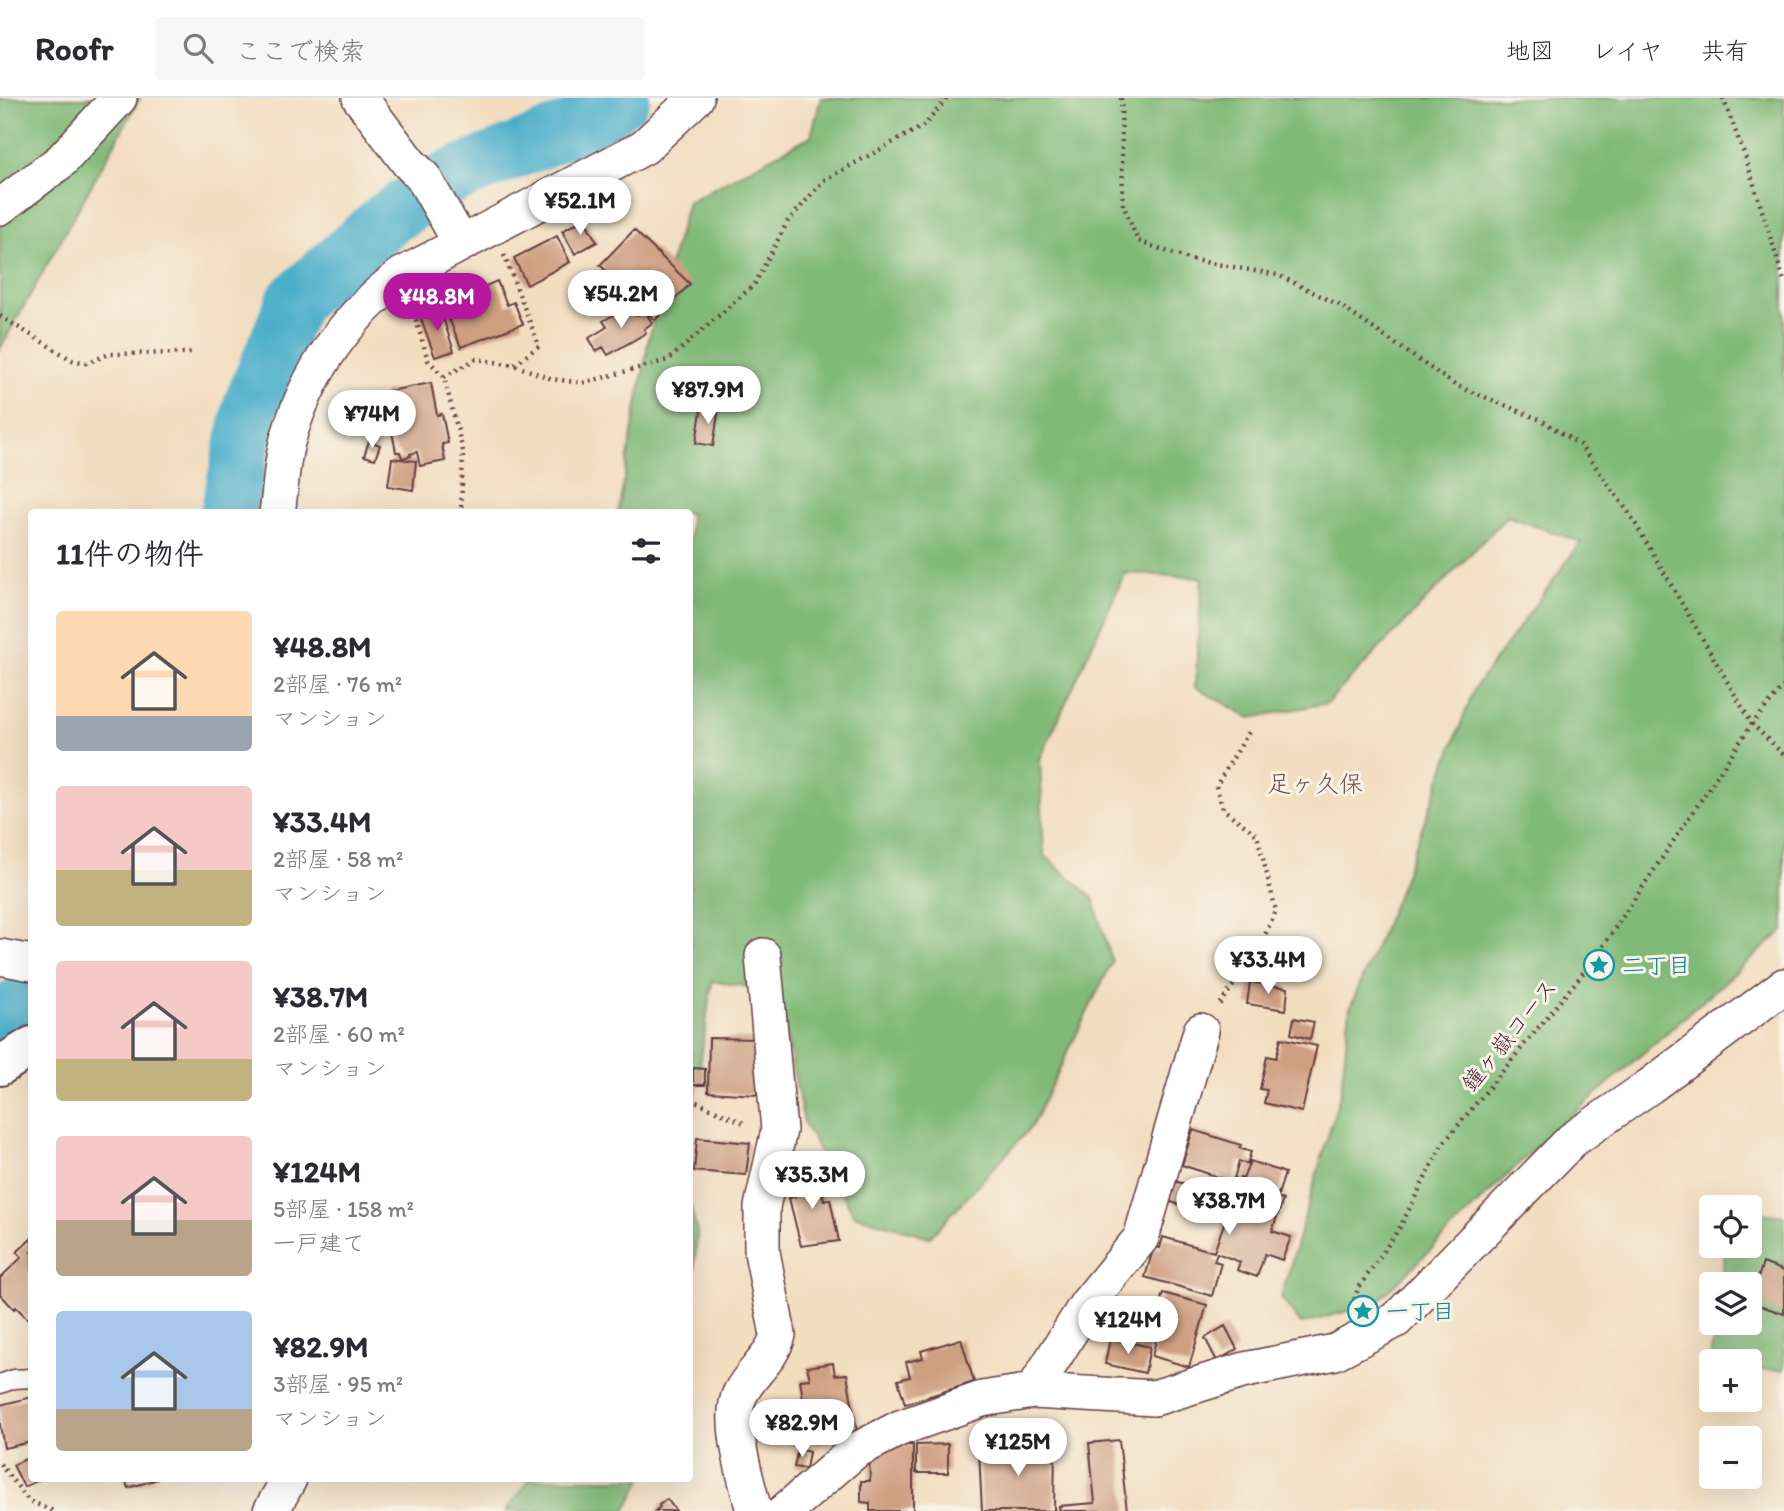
<!DOCTYPE html>
<html lang="ja">
<meta charset="utf-8">
<style>
:root{--surface:#fff;--page:#f7f7f7;--text:#2b2b33;--muted:#7c7c81;--line:#e1e1e2;--accent:#b5179e}
body{margin:0;font-family:Itim,"Klee One",sans-serif;background:var(--page);color:var(--text);height:100vh;display:flex;flex-direction:column;font-size:26px;white-space:nowrap}
*{box-sizing:border-box;margin:0}
p{font-size:23px;color:var(--muted)}
.icon{flex:none;width:38px;height:38px;fill:none;stroke:currentColor;stroke-width:2;stroke-linecap:round;stroke-linejoin:round}
.map{position:relative;flex:1;overflow:hidden}
.panel{position:absolute;left:28px;top:411px;width:665px;height:973px;display:flex;flex-direction:column;background:var(--surface);border-radius:7px;box-shadow:0 7px 28px #0002}
.panel>*{flex:none}
.controls{position:absolute;left:1699px;top:1097px;display:grid;gap:14px}
.controls a{display:grid;place-items:center;width:63px;height:63px;border-radius:7px;background:var(--surface);box-shadow:0 7px 28px #0002;font-size:35px}
.price{position:absolute;translate:-50% -60px;padding:0 16px;border-radius:24px;background:#fff;color:#222;font-size:23px;line-height:46px;filter:drop-shadow(0 2px 4px #0008)}
.price::after{content:'';position:absolute;left:50%;top:42px;width:21px;height:16px;margin-left:-10px;background:inherit;clip-path:polygon(0 0,100% 0,50% 100%)}
.price.on{background:var(--accent);color:#fff}
ul{padding:0;list-style:none}
li{display:flex;align-items:center;gap:21px;height:175px;padding:0 28px}
li span{display:grid;place-items:center;flex:none;width:196px;height:140px;border-radius:7px;color:#555}
li>.icon{margin-inline-start:auto}
span .icon{width:84px;height:84px;fill:#fffc;stroke-width:1}
li b{font-size:30px}
h2{display:flex;justify-content:space-between;align-items:center;height:84px;padding:0 28px;font-size:30px}
header{display:flex;align-items:center;gap:42px;box-sizing:border-box;height:98px;padding:0 35px;background:var(--surface);border-bottom:2px solid var(--line)}
header strong{font-size:33px}
nav{display:flex;gap:38px;margin-inline-start:auto;font-size:24px}
.search{width:490px;height:63px;background:var(--page);display:flex;align-items:center;gap:18px;box-sizing:border-box;padding:0 24px;border-radius:7px;color:var(--muted);font-size:26px}
.map>svg:first-child{display:block}
.forest{fill:#81ba78;stroke:#666c52;stroke-width:2}
.lines{fill:none;stroke-linecap:round;stroke-linejoin:round}
.river{stroke:#4cafcb;stroke-width:56}
.building{fill:#cf9f82}
.service-casing{stroke:#633c41;stroke-width:21}
.minor-casing{stroke:#633c41;stroke-width:38}
.tertiary-casing{stroke:#633c41;stroke-width:42}
.path{stroke:#633c41;stroke-width:4.5;stroke-dasharray:2 5;stroke-linecap:butt}
.service{stroke:#fff;stroke-width:18}
.minor{stroke:#fff;stroke-width:35}
.tertiary{stroke:#fff;stroke-width:38}
.labels{text-anchor:middle;dominant-baseline:central;stroke-width:6;stroke-linejoin:round;paint-order:stroke}
.culture-label{font-size:23px;fill:#0d838f;stroke:#f7f3e8;text-anchor:start}
.street-label{font-size:23px;fill:#4a1f2b;stroke:#f7f3e8}
.neighbourhood-label{font-size:24px;fill:#794c49;stroke:#f7f3e8}
</style>
<header>
<strong>Roofr</strong>
<div class="search"><svg class="icon" aria-label="search" viewBox="0 0 24 24"><circle cx="10" cy="10" r="6"/><path d="M15 15l6 6"/></svg>ここで検索</div>
<nav><a>地図</a><a>レイヤ</a><a>共有</a></nav>
</header>
<div class="map">
<svg width="1784" height="1413" viewBox="0 0 1784 1413">
<rect width="100%" height="100%" fill="#f7f3e8"/>
<filter id="ink" filterUnits="userSpaceOnUse"><feTurbulence type="fractalNoise" baseFrequency=".0143" numOctaves="2"/><feDisplacementMap in="SourceGraphic" scale="14" xChannelSelector="R" yChannelSelector="G"/><feConvolveMatrix kernelMatrix="1 2 1 2 8 2 1 2 1" color-interpolation-filters="sRGB"/></filter>
<filter id="wash" filterUnits="userSpaceOnUse"><feTurbulence type="fractalNoise" baseFrequency=".00686" numOctaves="4" result="noise"/><feDisplacementMap in="SourceGraphic" scale="28" xChannelSelector="R" yChannelSelector="G"/><feGaussianBlur stdDeviation="1.57" result="paint"/><feColorMatrix in="noise" values="0 0 0 0 0 0 0 0 0 0 0 0 0 0 0 0 0 1.4 0 .05"/><feComposite in="paint" operator="in"/></filter>
<g filter="url(#wash)">
<rect width="100%" height="100%" fill="#f3ddbf"/>
<path class="forest" d="M0 0H140L0 251Z
M821 0H1784V832L1539 1046 1376 1205 1301 1226 1281 1200 1341 993 1350 910 1395 803 1474 591 1581 444 1507 418 1327 605 1250 620 1195 589 1202 480 1125 475 1040 661 1044 757 1093 800 1112 864 1031 1029 930 1139 854 1117 804 1025 777 893 712 883 690 1035V415H618L649 240 688 104 811 38Z
M690 1106 697 1134 690 1239Z
M1750 1114 1784 1118V1272L1750 1271V1264H1712L1711 1270H1709L1715 1225H1750V1186H1720L1726 1148H1750Z
M530 1381H642L625 1413H506Z"/>
<g class="lines">
<path class="river" d="M228 415 251 307 294 203 387 121 451 79 590 23 622 0
M0 916 32 902"/>
</g>
<g id="blocks">
<path class="building" d="M584 121 597 144 575 156 562 133Z
M634 132 690 186 655 222 600 167Z
M557 138 570 164 527 187 514 160Z
M497 183 507 207 514 204 523 226 461 249 444 209 451 206 450 203Z
M631 207 637 217 645 213 652 225 644 231 646 235 608 257 603 249 596 253 589 240 607 229 603 223Z
M440 211 454 253 435 259 420 218Z
M431 285 437 317 442 316 448 345 442 346 445 363 420 368 417 354 410 356 411 358 402 360 400 354H396L384 294Z
M702 307 719 310 713 348 696 345Z
M369 343 380 347 375 361 364 358Z
M392 360 416 363 413 392 388 388Z
M1250 884 1288 890 1286 912 1247 906Z
M1294 920 1314 924 1310 941 1291 936Z
M709 940 759 941 757 997 708 994Z
M1281 940 1317 948 1302 1014 1264 1005 1267 992 1260 991 1267 958 1276 960Z
M693 970 705 971V987H693Z
M1193 1032 1241 1047 1239 1050 1251 1054 1247 1066 1239 1063 1233 1084 1182 1067Z
M697 1040 750 1045 746 1077 694 1073Z
M1250 1063 1285 1075 1277 1100 1283 1102 1272 1133 1291 1139 1282 1162 1265 1156 1257 1179 1237 1172 1240 1164 1217 1155 1214 1163 1221 1165 1212 1198 1145 1179 1154 1149 1160 1150 1163 1139 1214 1154 1240 1080 1243 1081Z
M814 1071 816 1086 820 1085 824 1102 830 1101 839 1143 801 1148 789 1100 795 1099 791 1075Z
M1169 1082 1186 1086 1181 1107 1164 1102Z
M32 1140V1217L28 1221 16 1209 14 1211 0 1196V1180L22 1159 17 1154Z
M1763 1165 1784 1173V1216L1750 1204Z
M1163 1195 1207 1207 1189 1269 1152 1258 1156 1242 1150 1240Z
M1225 1228 1237 1251 1217 1263 1205 1240Z
M1110 1240 1150 1249 1145 1275 1105 1266Z
M961 1241 974 1284 905 1306 898 1282 910 1279 906 1264 923 1260 921 1253Z
M833 1265 835 1277 847 1276 857 1334 843 1337 844 1341 815 1345 812 1325 807 1326 800 1282 810 1281 807 1269Z
M32 1299V1344L4 1350 0 1327V1307Z
M1044 1340 1045 1351H1055L1054 1413H982L979 1353 995 1352 994 1348H1011V1353L1016 1352V1344Z
M1119 1342 1127 1413H1060L1059 1408 1095 1405 1089 1345Z
M948 1346V1375H916V1347Z
M888 1347H913V1413H870V1405L861 1404V1383H870L869 1359Z
M798 1351 809 1354 806 1371 794 1369Z
M32 1358V1381H41L24 1389 13 1367Z
M125 1381H158L128 1390Z
M667 1401 676 1413H655L660 1409 659 1407Z"/>
</g>
</g>
<g filter="url(#ink)">
<use href="#blocks" fill-opacity="0" stroke="#633c41" stroke-width="2"/>
<g class="lines">
<g class="service-casing">
<path id="service" d="M0 1286 14 1281 32 1280"/>
</g>
<g class="minor-casing">
<path id="minor" d="M360 0 409 65 423 79 461 145
M0 109 61 63 119 0
M277 415C281 391 281 364 288 341 307 275 347 217 402 177L644 49 696 0
M0 859 32 865
M1033 1293 1087 1206 1141 1140 1201 933
M271 1413 289 1381
M754 1413C747 1384 727 1322 740 1296 751 1274 772 1261 778 1237L762 1154V1109L779 1032 763 858
M785 1413 855 1353 900 1330 982 1301 1033 1293 1154 1300 1245 1272 1335 1254 1396 1222 1572 1042 1650 988 1784 888"/>
</g>
<g class="tertiary-casing">
<path id="tertiary" d="M0 968 32 948"/>
</g>
<path class="path" d="M1121 0 1123 107 1138 143 1188 161 1278 177 1339 207 1455 287 1541 322 1580 347 1631 418 1752 626 1784 657
M1723 0 1746 61 1784 183
M504 157 539 248 514 267
M412 208 428 262 444 279 463 353 461 415
M0 218 72 262 86 265 110 256 194 255
M444 279 476 261 514 267 552 281 583 285 668 262 754 187 788 123 824 82 925 27 947 0
M1220 906 1257 854 1276 813 1257 737 1223 711 1216 688 1249 634
M690 1001 746 1026
M1352 1208 1358 1191 1400 1129 1442 1047 1593 863 1752 626 1784 588
M0 1366 29 1403 54 1413"/>
<use href="#service" class="service"/>
<use href="#minor" class="minor"/>
<use href="#tertiary" class="tertiary"/>
</g>
</g>
<defs>
<g id="sight-ring" transform="scale(1.575)"><circle r="9.5" fill="#f7f3e8" stroke="#0f9aa8" stroke-width="1.5"/><path d="M0-6L1.8-2.2L6-1.7L2.9 1.2L3.7 5.4L0 3.3L-3.7 5.4L-2.9 1.2L-6-1.7L-1.8-2.2Z" fill="#0f9aa8"/></g>
</defs>
<g fill-rule="evenodd">
<use href="#sight-ring" x="1599" y="867"/>
<use href="#sight-ring" x="1363" y="1213"/>
</g>
<g class="labels">
<g class="culture-label">
<text x="1622" y="867">二丁目</text>
<text x="1386" y="1213">一丁目</text>
</g>
<g class="street-label">
<text transform="translate(1509 937) rotate(-51)">鐘ヶ嶽コース</text>
</g>
<g class="neighbourhood-label">
<text x="1315" y="685">足ヶ久保</text>
</g>
</g>
</svg>
<div class="controls">
<a><svg class="icon" aria-label="locate" viewBox="0 0 24 24"><circle cx="12" cy="12" r="6"/><path d="M12 2v4M12 18v4M2 12h4M18 12h4"/></svg></a>
<a><svg class="icon" aria-label="layers" viewBox="0 0 24 24"><path d="M12 4l9 5-9 5-9-5zM3 14l9 5 9-5"/></svg></a>
<a>+</a>
<a>−</a>
</div>
<b class="price" style="left:580px;top:139px">¥52.1M</b>
<b class="price" style="left:621px;top:232px">¥54.2M</b>
<b class="price on" style="left:437px;top:235px">¥48.8M</b>
<b class="price" style="left:708px;top:328px">¥87.9M</b>
<b class="price" style="left:372px;top:352px">¥74M</b>
<b class="price" style="left:1268px;top:898px">¥33.4M</b>
<b class="price" style="left:812px;top:1113px">¥35.3M</b>
<b class="price" style="left:1229px;top:1139px">¥38.7M</b>
<b class="price" style="left:1128px;top:1258px">¥124M</b>
<b class="price" style="left:802px;top:1361px">¥82.9M</b>
<b class="price" style="left:1018px;top:1380px">¥125M</b>
<section class="panel">
<h2>11件の物件<svg class="icon" aria-label="filters" viewBox="0 0 24 24"><path d="M4 7h16M4 17h16"/><circle cx="9" cy="7" r="2"/><circle cx="15" cy="17" r="2"/></svg></h2>
<ul>
<li><span style="background:linear-gradient(#ffd9b3 75%,#9aa5b1 0)"><svg class="icon" aria-label="home" viewBox="0 0 24 24"><path d="M3 11l9-7 9 7M6 9v11h12V9"/></svg></span><div><b>¥48.8M</b><p>2部屋 · 76 m²</p><p>マンション</p></div></li>
<li><span style="background:linear-gradient(#f6c9c9 60%,#c2b280 0)"><svg class="icon" aria-label="home" viewBox="0 0 24 24"><path d="M3 11l9-7 9 7M6 9v11h12V9"/></svg></span><div><b>¥33.4M</b><p>2部屋 · 58 m²</p><p>マンション</p></div></li>
<li><span style="background:linear-gradient(#f6c9c9 70%,#c2b280 0)"><svg class="icon" aria-label="home" viewBox="0 0 24 24"><path d="M3 11l9-7 9 7M6 9v11h12V9"/></svg></span><div><b>¥38.7M</b><p>2部屋 · 60 m²</p><p>マンション</p></div></li>
<li><span style="background:linear-gradient(#f6c9c9 60%,#b9a48a 0)"><svg class="icon" aria-label="home" viewBox="0 0 24 24"><path d="M3 11l9-7 9 7M6 9v11h12V9"/></svg></span><div><b>¥124M</b><p>5部屋 · 158 m²</p><p>一戸建て</p></div></li>
<li><span style="background:linear-gradient(#a9c7e8 70%,#b9a48a 0)"><svg class="icon" aria-label="home" viewBox="0 0 24 24"><path d="M3 11l9-7 9 7M6 9v11h12V9"/></svg></span><div><b>¥82.9M</b><p>3部屋 · 95 m²</p><p>マンション</p></div></li>
</ul>
</section>
</div>
